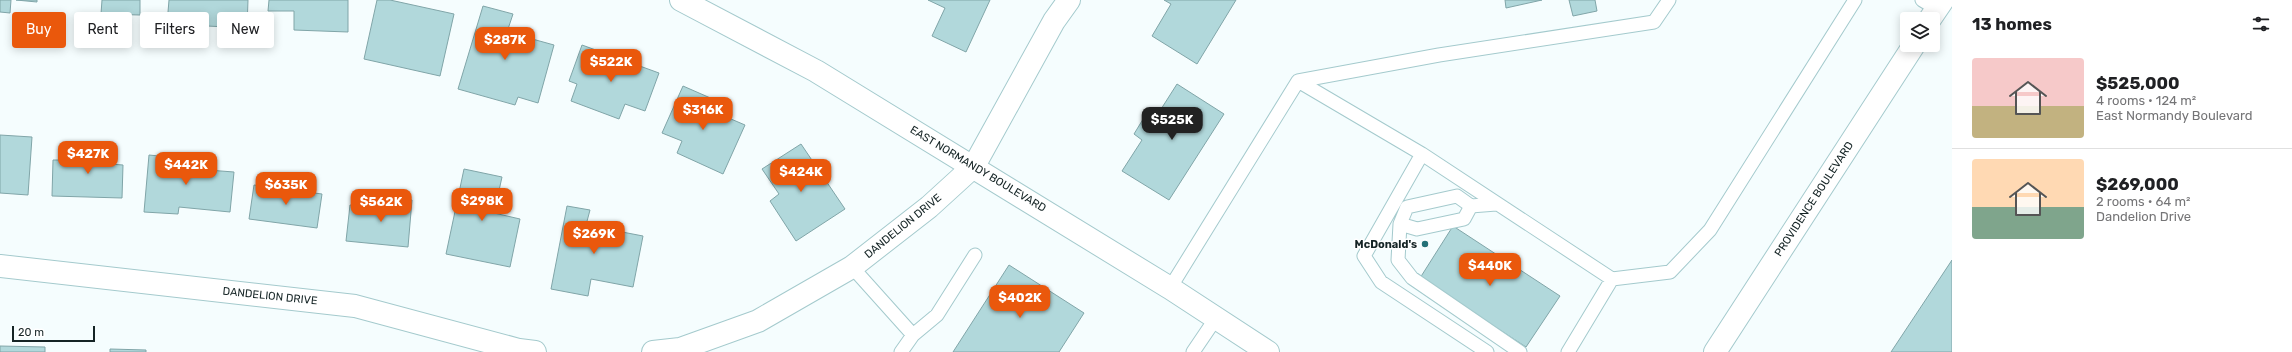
<!DOCTYPE html>
<meta charset="utf-8">
<style>
:root{--surface:#fff;--page:#f6f6f6;--text:#202124;--muted:#757577;--line:#e0e0e0;--accent:#ea580c}
body{margin:0;font-family:Rubik,sans-serif;background:var(--page);color:var(--text);height:100vh;display:flex;flex-direction:column;font-size:15px;white-space:nowrap}
*{box-sizing:border-box;margin:0}
p{font-size:13px;color:var(--muted)}
.icon{flex:none;width:22px;height:22px;fill:none;stroke:currentColor;stroke-width:2;stroke-linecap:round;stroke-linejoin:round}
.map{position:relative;flex:1;overflow:hidden}
.drawer{display:flex;flex-direction:column;background:var(--surface);width:340px}
.drawer>*{flex:none}
.banner{position:absolute;left:12px;top:12px;width:380px;height:36px;display:flex;gap:8px}
.tools{position:absolute;left:1900px;top:12px;display:grid;gap:8px}
.tools a{display:grid;place-items:center;width:40px;height:40px;border-radius:4px;background:var(--surface);box-shadow:0 2px 10px #0003;font-size:20px}
.scale{position:absolute;left:12px;bottom:10px;width:83px;box-sizing:border-box;padding-left:4px;border:2px solid #152425;border-top:0;font-size:11px;line-height:14px;white-space:nowrap;color:#152425;-webkit-text-stroke:3px #fff;paint-order:stroke}
.price{position:absolute;translate:-50% -34px;padding:0 9px;border-radius:8px;background:var(--accent);color:#fff;font-size:13px;line-height:26px;filter:drop-shadow(0 1px 2px #0008)}
.price::after{content:'';position:absolute;left:50%;top:24px;width:12px;height:9px;margin-left:-6px;background:inherit;clip-path:polygon(0 0,100% 0,50% 100%)}
.price.active{background:#222;color:#fff}
ul{padding:0;list-style:none}
li{display:flex;align-items:center;gap:12px;height:100px;padding:0 20px}
li+li{border-top:1px solid var(--line)}
li span{display:grid;place-items:center;flex:none;width:112px;height:80px;border-radius:4px;color:#555}
li>.icon{margin-inline-start:auto}
span .icon{width:48px;height:48px;fill:#fffc;stroke-width:1}
li b{font-size:17px}
h2{display:flex;justify-content:space-between;align-items:center;height:48px;padding:0 20px;font-size:17px}
.tag{padding:0 14px;border-radius:4px;background:var(--surface);box-shadow:0 2px 10px #0003;font-size:14px;line-height:36px}
.tag.active{background:var(--accent);color:#fff}
main{display:flex;flex:1;min-height:0}
.map>svg:first-child{display:block}
.building{fill:#b1d8db;stroke:#80a5a8}
.lines{fill:none;stroke-linecap:round;stroke-linejoin:round}
.service-casing{stroke:#a4cacd;stroke-width:15}
.minor-casing{stroke:#a4cacd;stroke-width:24}
.tertiary-casing{stroke:#a4cacd;stroke-width:24}
.secondary-casing{stroke:#a4cacd;stroke-width:24}
.service{stroke:#fff;stroke-width:13}
.minor{stroke:#fff;stroke-width:22}
.tertiary{stroke:#fff;stroke-width:22}
.secondary{stroke:#fff;stroke-width:22}
.poi-dot{fill:#257076;stroke:#fff;stroke-width:1.5}
.labels{text-anchor:middle;dominant-baseline:central;stroke-width:3;stroke-linejoin:round;paint-order:stroke}
.street-label{font-size:11px;fill:#152425;stroke:#fff}
.poi-label{font-size:11px;font-weight:bold;fill:#152425;stroke:#fff;text-anchor:end}
</style>
<main>
<div class="map">
<svg width="1952" height="352" viewBox="0 0 1952 352">
<rect width="100%" height="100%" fill="#f5fdfe"/>
<path class="building" d="M0 0H11L10 13 0 12Z
M16 0H37V2Z
M102 0H140V15L101 14Z
M169 0H248L247 28 167 24Z
M269 0H348V32L294 30V11H268Z
M377 0H390L454 14 440 76 364 59Z
M928 0H990L966 52 932 36 945 8Z
M1164 0H1236L1197 64 1152 36 1171 4Z
M1505 0H1542L1506 8Z
M1569 0H1595L1597 11 1573 16Z
M483 6 513 14 507 32 554 45 538 103 518 97 515 105 458 89Z
M582 45 659 73 645 111 625 104 619 119 571 101 577 84 569 81Z
M1177 84 1224 114 1169 200 1122 171 1142 140 1134 134 1148 111 1156 117Z
M683 86 715 100 710 110 745 125 723 174 677 153 682 141 662 133Z
M0 135 32 137 28 195 0 193Z
M801 144 845 209 796 241 770 201 779 194 762 169Z
M72 148 111 149 110 164 123 165 122 198 52 196 53 160H72Z
M149 155 209 161 208 170 234 172 230 212 179 207 178 214 144 212Z
M464 169 502 177 494 213 520 219 510 267 446 254Z
M254 185 322 194 317 228 249 219Z
M376 197 412 200 408 247 346 241 350 205 375 207Z
M567 206 590 210 586 225 643 236 633 287 591 279 588 296 551 289Z
M1453 226 1560 296 1526 347 1420 278Z
M1952 260V352H1891Z
M1009 265 1084 313 1059 352H953Z
M0 346 45 347V352H0Z
M110 349 146 350V352H110Z"/>
<g class="lines">
<g class="service-casing">
<path id="service" d="M1922 0 1937 9
M1298 81 1422 154 1612 279 1670 272 1710 230 1855 0
M1422 154 1364 256 1381 282 1487 352
M1496 204 1471 206 1464 219 1417 229 1400 224 1398 260 1412 278 1520 352
M1400 224 1407 207 1457 196 1471 206
M852 267 913 335 901 352
M1170 288 1298 81 1439 55 1654 22 1669 0
M913 335 937 315 975 255
M1193 352 1216 318
M1568 352 1612 279"/>
</g>
<g class="minor-casing">
<path id="minor" d="M0 266 355 306 519 350 535 352
M653 352 680 349 758 321 852 267 929 207 974 166 1054 21 1069 0"/>
</g>
<g class="tertiary-casing">
<path id="tertiary" d="M681 0 816 71 1170 288 1268 352"/>
</g>
<g class="secondary-casing">
<path id="secondary" d="M1930 19 1943 0
M1715 352 1914 45"/>
</g>
<use href="#service" class="service"/>
<use href="#minor" class="minor"/>
<use href="#tertiary" class="tertiary"/>
<use href="#secondary" class="secondary"/>
</g>
<circle class="poi-dot" cx="1425" cy="244" r="4"/>
<g class="labels">
<g class="street-label">
<text transform="translate(978 169) rotate(31)">EAST NORMANDY BOULEVARD</text>
<text transform="translate(1814 199) rotate(-57)">PROVIDENCE BOULEVARD</text>
<text transform="translate(903 226) rotate(-39)">DANDELION DRIVE</text>
<text transform="translate(270 296) rotate(6)">DANDELION DRIVE</text>
</g>
<g class="poi-label">
<text x="1417" y="244">McDonald's</text>
</g>
</g>
</svg>
<div class="tools">
<a><svg class="icon" aria-label="layers" viewBox="0 0 24 24"><path d="M12 4l9 5-9 5-9-5zM3 14l9 5 9-5"/></svg></a>
</div>
<div class="scale">20 m</div>
<b class="price" style="left:505px;top:61px">$287K</b>
<b class="price" style="left:611px;top:83px">$522K</b>
<b class="price" style="left:703px;top:131px">$316K</b>
<b class="price active" style="left:1172px;top:141px">$525K</b>
<b class="price" style="left:88px;top:175px">$427K</b>
<b class="price" style="left:186px;top:186px">$442K</b>
<b class="price" style="left:801px;top:193px">$424K</b>
<b class="price" style="left:286px;top:206px">$635K</b>
<b class="price" style="left:482px;top:222px">$298K</b>
<b class="price" style="left:381px;top:223px">$562K</b>
<b class="price" style="left:594px;top:255px">$269K</b>
<b class="price" style="left:1490px;top:287px">$440K</b>
<b class="price" style="left:1020px;top:319px">$402K</b>
<div class="banner">
<a class="tag active">Buy</a>
<a class="tag">Rent</a>
<a class="tag">Filters</a>
<a class="tag">New</a>
</div>
</div>
<section class="drawer">
<h2>13 homes<svg class="icon" aria-label="filters" viewBox="0 0 24 24"><path d="M4 7h16M4 17h16"/><circle cx="9" cy="7" r="2"/><circle cx="15" cy="17" r="2"/></svg></h2>
<ul>
<li><span style="background:linear-gradient(#f6c9c9 60%,#c2b280 0)"><svg class="icon" aria-label="home" viewBox="0 0 24 24"><path d="M3 11l9-7 9 7M6 9v11h12V9"/></svg></span><div><b>$525,000</b><p>4 rooms · 124 m²</p><p>East Normandy Boulevard</p></div></li>
<li><span style="background:linear-gradient(#ffd9b3 60%,#7fa58c 0)"><svg class="icon" aria-label="home" viewBox="0 0 24 24"><path d="M3 11l9-7 9 7M6 9v11h12V9"/></svg></span><div><b>$269,000</b><p>2 rooms · 64 m²</p><p>Dandelion Drive</p></div></li>
</ul>
</section>
</main>
